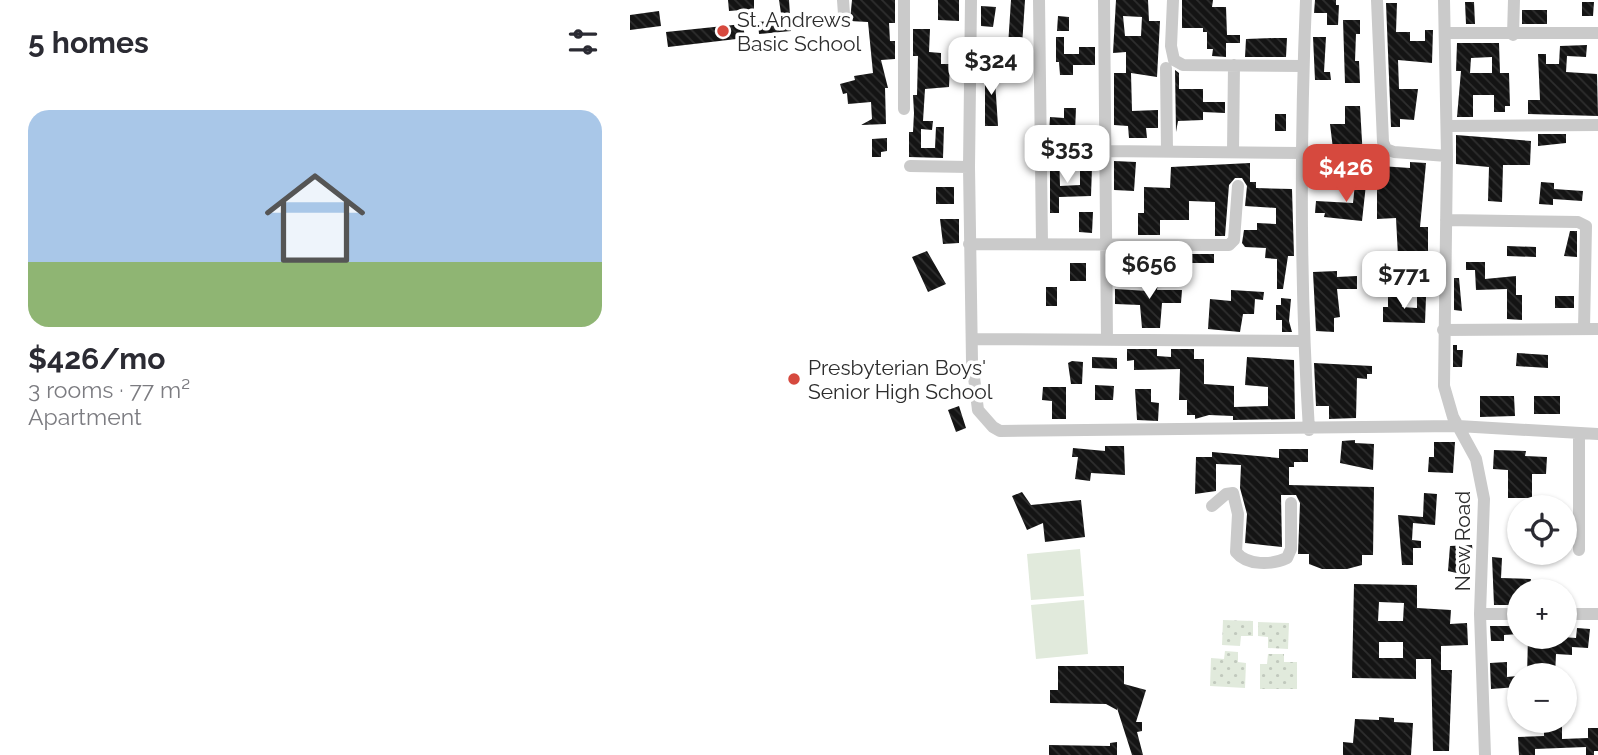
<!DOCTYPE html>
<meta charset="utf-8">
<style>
:root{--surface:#fff;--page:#f7f7f7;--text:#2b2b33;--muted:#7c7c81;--accent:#d6493e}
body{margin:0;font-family:Raleway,sans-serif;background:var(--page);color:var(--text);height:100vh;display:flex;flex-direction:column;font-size:26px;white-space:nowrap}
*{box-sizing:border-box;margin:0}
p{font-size:23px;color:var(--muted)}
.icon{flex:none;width:38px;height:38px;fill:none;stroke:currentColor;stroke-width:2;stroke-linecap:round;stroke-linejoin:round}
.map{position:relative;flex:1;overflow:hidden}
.drawer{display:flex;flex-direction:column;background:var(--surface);width:630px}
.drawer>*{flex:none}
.buttons{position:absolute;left:877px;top:495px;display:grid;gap:14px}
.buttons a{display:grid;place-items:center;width:70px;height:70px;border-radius:50%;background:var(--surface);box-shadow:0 2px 5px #0004;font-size:35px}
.price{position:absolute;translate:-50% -60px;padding:0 16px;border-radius:14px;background:#fff;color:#222;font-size:23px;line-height:46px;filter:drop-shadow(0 2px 4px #0008)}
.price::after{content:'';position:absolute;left:50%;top:42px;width:21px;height:16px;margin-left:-10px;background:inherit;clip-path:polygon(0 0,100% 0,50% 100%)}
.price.current{background:var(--accent);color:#fff}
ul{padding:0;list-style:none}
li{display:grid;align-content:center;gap:14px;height:371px;padding:0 28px}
li span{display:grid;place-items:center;height:217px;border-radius:21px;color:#555}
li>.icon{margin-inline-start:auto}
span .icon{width:126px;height:126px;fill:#fffc;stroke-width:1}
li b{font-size:30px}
h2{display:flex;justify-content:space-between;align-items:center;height:84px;padding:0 28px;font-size:30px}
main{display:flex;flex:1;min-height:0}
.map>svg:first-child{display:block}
.green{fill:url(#green-dots)}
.pitch{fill:#e1eadc}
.building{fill:url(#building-back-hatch);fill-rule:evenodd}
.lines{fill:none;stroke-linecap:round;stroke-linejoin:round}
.minor{stroke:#cacaca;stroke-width:12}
.poi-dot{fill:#d6493e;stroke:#fff;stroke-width:2.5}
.labels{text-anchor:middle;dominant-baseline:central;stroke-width:7;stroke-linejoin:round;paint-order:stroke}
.poi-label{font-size:21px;fill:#2d2d2d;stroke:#fff;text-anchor:start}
.street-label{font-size:21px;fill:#2d2d2d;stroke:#fff}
</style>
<main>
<section class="drawer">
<h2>5 homes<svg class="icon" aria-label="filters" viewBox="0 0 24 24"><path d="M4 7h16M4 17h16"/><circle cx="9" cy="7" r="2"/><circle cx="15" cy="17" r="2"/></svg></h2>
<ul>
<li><span style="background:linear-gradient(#a9c7e8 70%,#8fb573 0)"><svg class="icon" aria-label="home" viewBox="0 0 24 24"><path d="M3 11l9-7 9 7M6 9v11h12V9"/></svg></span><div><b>$426/mo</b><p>3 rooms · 77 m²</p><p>Apartment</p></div></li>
</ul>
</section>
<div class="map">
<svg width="968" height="755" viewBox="0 0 968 755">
<defs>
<pattern id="green-dots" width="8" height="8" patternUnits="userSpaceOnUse" patternTransform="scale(1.75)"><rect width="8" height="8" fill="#e1eadc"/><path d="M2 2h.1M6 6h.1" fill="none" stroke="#c1c9bd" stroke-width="1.8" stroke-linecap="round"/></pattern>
<pattern id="building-back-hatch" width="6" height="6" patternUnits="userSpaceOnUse" patternTransform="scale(1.75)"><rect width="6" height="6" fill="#141414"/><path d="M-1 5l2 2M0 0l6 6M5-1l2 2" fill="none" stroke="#2e2e2e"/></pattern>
</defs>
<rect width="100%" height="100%" fill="#fff"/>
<path class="green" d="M593 620 623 621V636H611L610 646 592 645Z
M628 622 659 623 658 649 638 648V637L628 636Z
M595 651 608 652V662L616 663 615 688 580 686 581 658 594 659Z
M638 654H654V662H667V689H630V664H637Z"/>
<path class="pitch" d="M450 549 454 596 401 600 397 554Z
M454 600 458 654 406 659 401 605Z"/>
<path class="building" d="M98 0H124V9L99 11Z
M149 0H159L161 31 129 34 128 22 152 20Z
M222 0H265V23H259L260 41H265V59L251 60 258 88H255L256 124 231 125 242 119 241 102 218 104 217 93 213 94 210 84 225 80 224 76 243 73 238 22 220 21Z
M308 0H329V21L308 20Z
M381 0H395L392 46H378Z
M486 0H518L519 21H530L527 77 501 73 502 111 528 110V128H516L517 138H499L498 126 484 125V73H496V52L483 53ZM493 16 512 17 511 36H495Z
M552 0H583L582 7H596L597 35H610V43H596V57L582 56 583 49H577V32H573V28H552Z
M685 0H706V5H709L708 25H697V13H684Z
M835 2H844L845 24H836Z
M952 2H964L963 16H952Z
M756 3H767L766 32H780V41H795V30H803L802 63 768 60 769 89H788L784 120 770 119V127H761Z
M351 6 366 7 363 27 351 26Z
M892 10H917V24H892Z
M29 11 31 26 0 30V15Z
M428 16 439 17V31H427Z
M713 20H730V34H726L725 61H729L730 83H715Z
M113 24 115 38 38 47 36 32Z
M283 29H300L299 52 311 53V64H320L319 87 295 89 293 121H303L302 130 291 129V148H305L306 127H314L313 158 279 157V132H283L284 113 283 95H287L288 56H283Z
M426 37H434V54H449V47H465V65H443V75H430L429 62H426Z
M683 37H696L694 72H700L701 80H685Z
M645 38H657L656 57H615L616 39Z
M827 43H869L870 73H879L880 106H875V112H864V95H843V117H827L831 71H826ZM862 57V73H840L841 58Z
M957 45 956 57 937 56 936 72 967 74 968 116 898 114V100H910L908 54H916V64H929L930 46Z
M355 65H364L368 126H355Z
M545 70 549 73V89H573V102H595V113L573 112V120L548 121 546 132Z
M715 106H730L733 159 710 160 711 149H703L700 124H715Z
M434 108H446L445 132 419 134 420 117 434 118Z
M645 114H656V131H645Z
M908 134H936V143L908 146Z
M826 135 901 141 900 165H873L872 202 858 201 859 167 826 164Z
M257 138V151L251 152V157H242V139Z
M420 156H429L430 186 450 185V167H462L461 196 429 197V213H420Z
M484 161 506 162 504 191 484 190Z
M780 162 796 163 790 227H798V257H792L791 289H777L778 256H768L766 218 747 219V176H750V166L780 168Z
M620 163V182H626V188L662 189 664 256H658L653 289H647V259L635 258 636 248 615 247 612 243 614 230H627V223L646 224V208L615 206 617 186 612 178H605L599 185 595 236H585V202L559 201V220H530V235H508V213H514V187L540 188 541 167Z
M726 174 737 175 732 221 694 217 695 213H685L686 201 723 203Z
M911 182 924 183V189L953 191 952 201 923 199V205L909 204Z
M306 187H324V204H306Z
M449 212H463L462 233 449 232Z
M310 219H329V243L313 244Z
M940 231H947V257L934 256Z
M877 246 906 247V257L877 256Z
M297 251 316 284 298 292 282 257Z
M488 254H501V273H487Z
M536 254H584V263H535Z
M836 262H855V279L886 276V295H892V320L877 319V289L846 290 845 270H836Z
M440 263H456V281H440Z
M520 270H529L527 290H552L551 303H532L530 328H512L510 305 485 304V289L518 291Z
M707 271V277L727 276V289H707L710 317 704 318V332L686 331 683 272Z
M824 278H829L832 311 824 310Z
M416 287H427V306H416Z
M601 290 634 292 633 300 625 299 624 314H613L610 332 578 329 580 299 601 301Z
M758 295H771L772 307 787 308V297H796L795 323 753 322V307H758Z
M925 296H944V308H925Z
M651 298 661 299 659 321 662 332H652V320H646V305H651Z
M823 345H827V350H833L832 367H823Z
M497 349H527V356L541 357V349H564V359H574V384L604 386V407L638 406V387L615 385 617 357 664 360 665 419 603 420V416L579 415 565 419V415H557V400H549L550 369 504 370V360L497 361Z
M887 353 918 355V368L886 366Z
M462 357 487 358V369L462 368Z
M442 361 453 362 452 384H441L438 363Z
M684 363 742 366V374H737V379L727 378 726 418 699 419V406H686Z
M465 385 484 386 483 400H465Z
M413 387H436V419H422V401L412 400Z
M505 389H521V402L529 403 528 421 507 420Z
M850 396H884L885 416 850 417Z
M904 396H930V414H904Z
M329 406 336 428 326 432 318 410Z
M725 440V443L744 444 743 470 710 463 712 441Z
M804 442H825L823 473 798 472 799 457H804Z
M475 446H494L495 475 461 473 460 481 445 479 448 457H442L443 448 475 451Z
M649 449H678V462H664V467H659V485L744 487 743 555H732V565L717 569H692L679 564V554H668L670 503 666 495H651L652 547 615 543 617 514 610 488 611 465 586 464V491L565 494 566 457H582V452L649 458Z
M864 450 896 451 895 456 917 457 916 474H902V498H878V470L863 469Z
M392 492 401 505 451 500 455 537 415 542 413 523 397 530 382 496Z
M794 493 807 494 805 525 783 523 782 540 791 541V548H783V565H772L768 515 793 517Z
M842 545 843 554H834L831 574 818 571 820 546Z
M862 557 872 558 871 578 901 579 899 589 889 588V596H883L882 605H864Z
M724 584 787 585V608L821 610 820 624 837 623 838 645 811 646V670H822L819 751H803L801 659H786V679L722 678ZM749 602 774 603 773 621H748ZM749 642H773V658H749Z
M860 626H889V634L874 635V641H861Z
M947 628 960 629 958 648 942 647V655L926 654 925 676H897L898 637H905V641H933V637L946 638Z
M877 662V677L887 676 888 687 861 689 860 663Z
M428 666H494V684L516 690 506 722H512V731L507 732 513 755H502L487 708V710L476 704 420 703V690H428Z
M749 717 764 718V722L783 723 781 755H713V742L723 743 725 719 749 720Z
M914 721H932V739L958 738V728H968V751H964V755H956V747L905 749V755H889L888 737 914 736Z
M487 742V755H419V745L480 746V743Z"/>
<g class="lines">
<path class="minor" d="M213 0 214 14
M341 0 339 167 342 361 348 410 363 427 370 431 828 426 968 434
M409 0 412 243
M474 0 477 340
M543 0 541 46 544 60 553 65 673 66
M676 0C670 143 670 287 679 430
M747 0 753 142 756 149 764 152 817 156
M814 0 817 156 814 386 823 417 846 459 854 499 850 614 855 755
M815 33H968
M883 35 884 0
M536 68 537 151
M274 109V0
M817 126 968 125
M474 151 672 153
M603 151 604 65
M280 166 339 167
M816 220 948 222 956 226 954 329
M339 244 599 245 604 240 608 186
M813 330 968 329
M342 339 673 341
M582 506 596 494 603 493 608 514 606 552C617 566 642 565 657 558L661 549V503
M949 550V434
M850 614H889
M934 614H968"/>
</g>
<g class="poi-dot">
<circle cx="93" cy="31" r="7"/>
<circle cx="164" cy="379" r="7"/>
</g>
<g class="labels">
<g class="poi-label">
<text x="107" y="19">St. Andrews<tspan x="107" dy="24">Basic School</tspan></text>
<text x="178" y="367">Presbyterian Boys'<tspan x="178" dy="24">Senior High School</tspan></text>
</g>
<g class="street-label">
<text transform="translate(832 541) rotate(-90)">New Road</text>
</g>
</g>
</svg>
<div class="buttons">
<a><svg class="icon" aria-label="locate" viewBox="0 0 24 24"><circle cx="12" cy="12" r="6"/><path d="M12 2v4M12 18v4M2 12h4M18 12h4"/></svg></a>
<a>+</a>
<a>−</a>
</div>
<b class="price" style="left:361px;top:97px">$324</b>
<b class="price" style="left:437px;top:185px">$353</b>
<b class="price current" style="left:716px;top:204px">$426</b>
<b class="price" style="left:519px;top:301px">$656</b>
<b class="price" style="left:774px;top:311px">$771</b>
</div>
</main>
